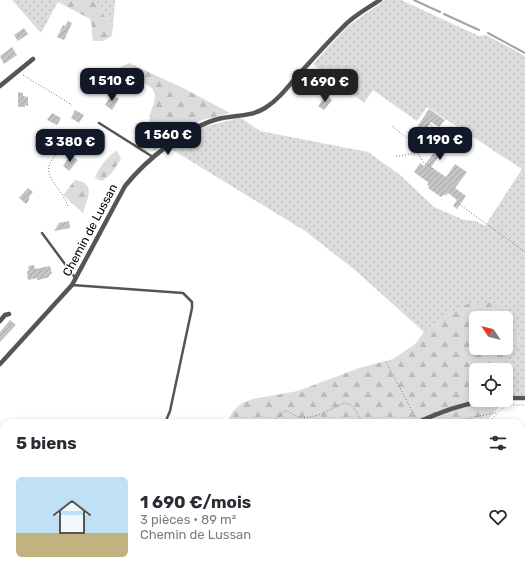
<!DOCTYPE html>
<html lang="fr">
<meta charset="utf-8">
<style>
:root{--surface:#fff;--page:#f2f2f3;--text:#2b2b33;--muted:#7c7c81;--line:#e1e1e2;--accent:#111827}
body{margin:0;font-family:Rubik,sans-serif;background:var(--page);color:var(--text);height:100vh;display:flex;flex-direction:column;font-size:15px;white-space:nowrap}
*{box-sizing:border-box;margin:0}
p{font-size:13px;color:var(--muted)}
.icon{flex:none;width:22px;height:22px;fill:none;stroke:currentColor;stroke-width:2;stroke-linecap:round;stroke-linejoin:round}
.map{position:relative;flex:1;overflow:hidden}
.drawer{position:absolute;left:0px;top:419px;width:525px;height:156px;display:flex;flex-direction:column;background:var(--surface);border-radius:12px 12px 0 0;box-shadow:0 2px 6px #0003}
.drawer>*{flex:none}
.needle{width:26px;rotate:306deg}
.tools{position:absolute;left:469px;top:311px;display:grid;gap:8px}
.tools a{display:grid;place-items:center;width:44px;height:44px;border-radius:6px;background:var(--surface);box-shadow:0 2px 6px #0003;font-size:20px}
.price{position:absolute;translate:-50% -34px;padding:0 9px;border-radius:8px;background:var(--accent);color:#fff;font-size:13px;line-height:26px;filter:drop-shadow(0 1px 2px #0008)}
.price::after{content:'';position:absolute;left:50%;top:24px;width:12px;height:9px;margin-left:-6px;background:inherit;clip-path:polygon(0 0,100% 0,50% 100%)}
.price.on{background:#222;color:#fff}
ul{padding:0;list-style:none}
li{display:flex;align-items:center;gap:12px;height:100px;padding:0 16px}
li+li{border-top:1px solid var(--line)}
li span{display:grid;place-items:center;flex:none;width:112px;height:80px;border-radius:6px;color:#555}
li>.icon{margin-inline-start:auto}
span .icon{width:48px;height:48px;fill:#fffc;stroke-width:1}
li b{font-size:17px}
h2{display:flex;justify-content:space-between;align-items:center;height:48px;padding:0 16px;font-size:17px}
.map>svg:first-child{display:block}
.grass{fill:url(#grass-dots)}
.forest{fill:url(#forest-firs);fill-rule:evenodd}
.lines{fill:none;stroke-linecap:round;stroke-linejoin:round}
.stream{stroke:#a3a3a3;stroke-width:2}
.building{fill:url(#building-hatch)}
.path{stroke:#777;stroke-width:1;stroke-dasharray:1 2;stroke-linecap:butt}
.lane{stroke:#555;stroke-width:2.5}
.street{stroke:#555;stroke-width:4.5}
.labels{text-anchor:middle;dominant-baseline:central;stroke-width:3;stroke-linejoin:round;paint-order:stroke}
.street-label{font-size:12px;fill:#000;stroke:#fff}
</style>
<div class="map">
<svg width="525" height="575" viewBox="0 0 525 575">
<defs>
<pattern id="grass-dots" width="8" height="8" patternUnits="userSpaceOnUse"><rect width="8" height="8" fill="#dcdcdc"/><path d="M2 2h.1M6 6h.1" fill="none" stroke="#bbb" stroke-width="1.8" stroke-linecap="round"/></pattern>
<pattern id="forest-firs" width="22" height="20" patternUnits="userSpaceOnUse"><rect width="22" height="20" fill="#dcdcdc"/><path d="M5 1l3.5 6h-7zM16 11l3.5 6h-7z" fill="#bbb"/></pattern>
<pattern id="building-hatch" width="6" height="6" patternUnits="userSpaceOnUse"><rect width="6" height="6" fill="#c4c4c4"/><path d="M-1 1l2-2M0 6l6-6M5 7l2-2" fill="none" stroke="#a7a7a7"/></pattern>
</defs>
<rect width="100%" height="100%" fill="#fff"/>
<path class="grass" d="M12 0H63L58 2 41 33Z
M98 0H115L113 25 98 9Z
M385 0H401L479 36 486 35 525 56V395H506V370H503L504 352 512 343 520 341 518 334 509 327 510 317 459 307 424 332 356 271 305 231 171 149 203 127 240 118 244 120 260 131 368 152 400 175 434 207 464 220 476 221 485 226 522 169 427 107 417 121 373 90 364 103 313 64 347 27Z"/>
<path class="forest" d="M63 0H98V9L113 25 112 36 103 41H93C91 33 93 27 90 19L58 2Z
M129 63 185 89 230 113 202 120 186 128 154 151 151 145 157 136 149 126 150 114 154 103 155 95 152 88 144 83 122 80 113 73 119 68Z
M117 150 121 159 112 173 102 181 95 178C99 166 107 158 117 150Z
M75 180C97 183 87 199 83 213L63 195Z
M470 303H495L510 317 509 327 518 334 520 342 512 343 504 352 503 370H476V400H500L499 404 500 406 485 423H227L233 411 242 403 253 399 298 391 359 368 393 359 415 344 424 332 459 307ZM476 318H506V348H476Z
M525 475V548L521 554V480Z
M23 571H323L319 575H8Z
M465 571H516V575H464Z"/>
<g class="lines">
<path class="stream" d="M414 0 440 12
M444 14 479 30
M488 33 525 53"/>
</g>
<path class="building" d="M68 21 72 23 64 40 57 37 63 25 65 26Z
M24 28 28 34 18 41 14 35Z
M12 47 17 55 4 64 0 56Z
M18 92 23 93V96L28 97V106L25 105V107H18Z
M112 94 119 99 112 110 105 105Z
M326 95 332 100 324 110 318 106Z
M429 109 445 120 439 127 431 122 426 129 432 134 430 137 441 145 449 134 447 133 451 126 462 134 458 140 453 137 431 167 446 177 455 164 467 172 455 188 466 196 457 209 453 206 457 200 448 193 446 196 445 194 441 197 428 188 429 186 427 184 429 183 414 172 420 163 424 166 436 150 424 141 427 136 420 131 414 139 411 136Z
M75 110 84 115 79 123 71 118Z
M52 113 61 118 57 125 47 120Z
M71 155 78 160 69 171 63 166Z
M28 188 33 192 29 197V200L26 204 19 198Z
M69 221 70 228 54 231 59 223Z
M34 265 35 269 50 266 52 274 49 275V277L43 279 37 280V278L28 280 27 271H29L28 266Z
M10 320 16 325 0 342V332Z"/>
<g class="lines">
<path class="path" d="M23 75 72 105
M392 126 412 142 423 162 435 170
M412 142 423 132 429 124 456 143
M396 156H399L417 153
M459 204 525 252
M68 206C57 179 33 173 64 147H78
M386 362 416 418
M237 421 240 423
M271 423 285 411C290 411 294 416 299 417 315 420 330 409 344 403 355 404 357 415 363 423
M451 423 478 416 496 413 508 405H525
M488 423 498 413
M521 475 525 471
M521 531 525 527
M262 575V571
M461 575V571
M505 575 507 571
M521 575 523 558 525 555"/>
<path class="lane" d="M99 123 153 157
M42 233 76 279
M72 285 183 293 192 302V308L170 411 165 423"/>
<path class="street" d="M0 86 33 59
M0 321 5 315 9 314
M0 364 72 285 125 186C146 160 185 128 218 119 233 115 251 117 265 108 278 100 287 88 297 76 312 60 327 43 343 27 353 16 368 8 380 0
M506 398H525
M416 423C441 412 461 404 488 400
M207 575 209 571"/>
</g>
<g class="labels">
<g class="street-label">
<text transform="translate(90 230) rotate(-62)">Chemin de Lussan</text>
</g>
</g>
</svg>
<div class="tools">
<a><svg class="needle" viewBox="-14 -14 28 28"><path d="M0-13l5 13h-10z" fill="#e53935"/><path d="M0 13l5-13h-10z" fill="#7c7c81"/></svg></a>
<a><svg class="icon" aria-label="locate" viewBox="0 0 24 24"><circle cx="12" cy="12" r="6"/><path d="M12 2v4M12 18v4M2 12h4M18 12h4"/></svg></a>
</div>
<b class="price" style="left:112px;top:102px">1 510 €</b>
<b class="price on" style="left:325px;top:103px">1 690 €</b>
<b class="price" style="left:168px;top:156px">1 560 €</b>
<b class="price" style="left:440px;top:161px">1 190 €</b>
<b class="price" style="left:70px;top:163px">3 380 €</b>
<section class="drawer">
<h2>5 biens<svg class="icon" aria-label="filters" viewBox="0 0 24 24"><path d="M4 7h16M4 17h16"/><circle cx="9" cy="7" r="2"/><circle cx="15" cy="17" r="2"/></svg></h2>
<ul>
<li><span style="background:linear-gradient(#bfe0f5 70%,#c2b280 0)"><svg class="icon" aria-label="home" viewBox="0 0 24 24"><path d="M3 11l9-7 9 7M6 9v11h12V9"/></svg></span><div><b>1 690 €/mois</b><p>3 pièces · 89 m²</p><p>Chemin de Lussan</p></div><svg class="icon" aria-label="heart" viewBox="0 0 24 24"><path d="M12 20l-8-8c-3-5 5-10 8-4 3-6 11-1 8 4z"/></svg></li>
</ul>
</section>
</div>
